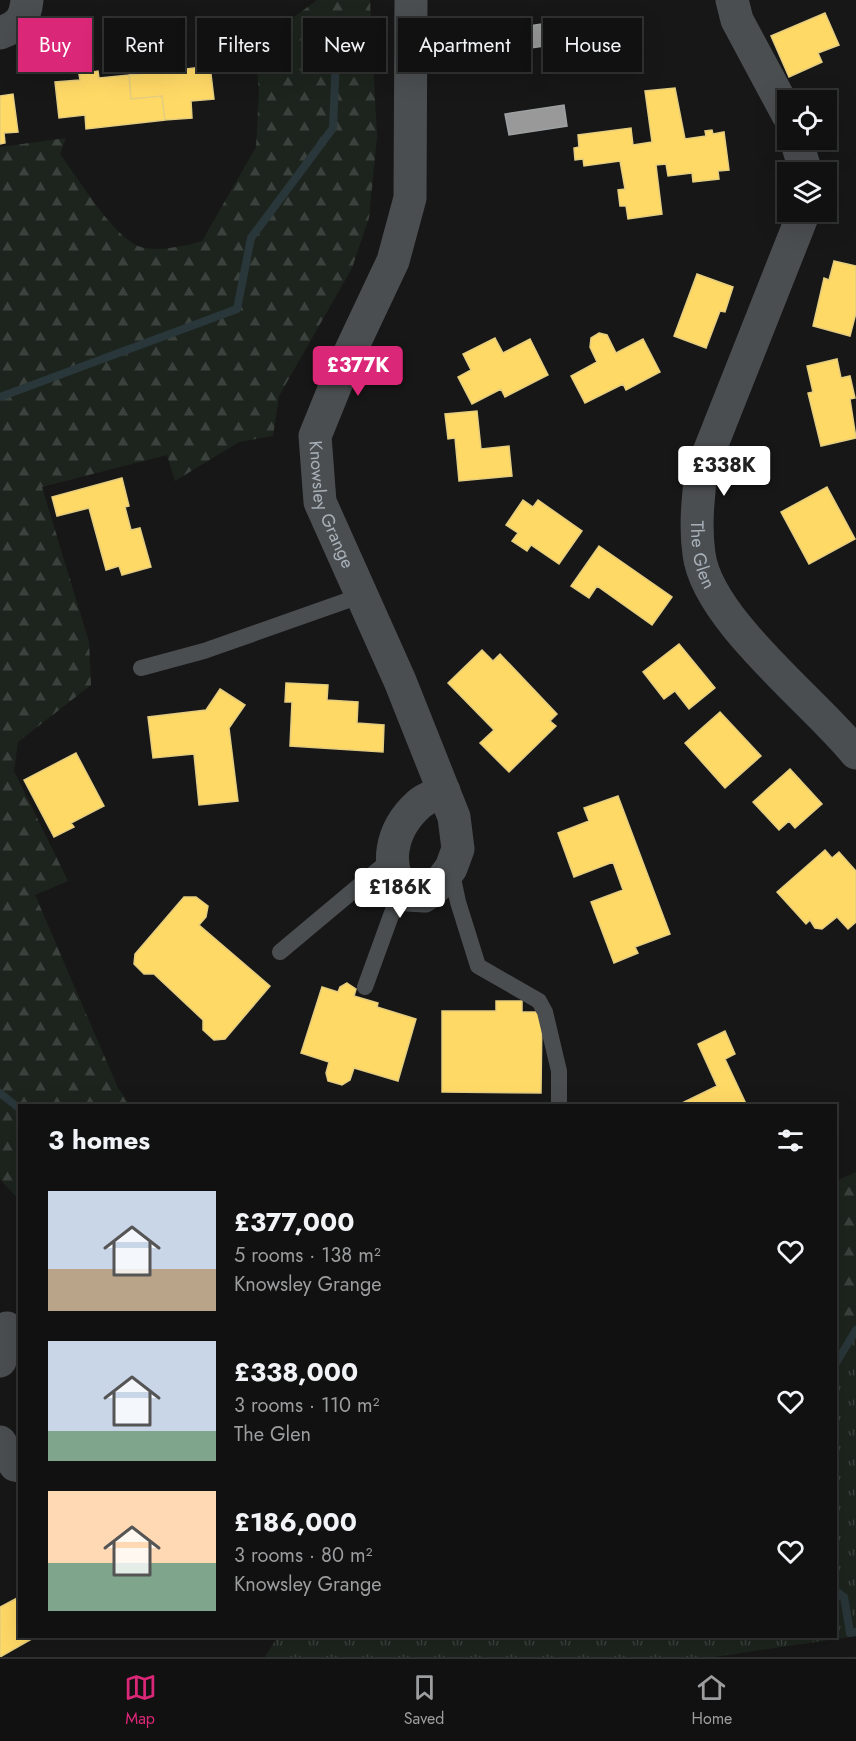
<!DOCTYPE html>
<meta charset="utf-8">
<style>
:root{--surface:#111;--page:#1a1a1a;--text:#f1f3f6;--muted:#9c9d9f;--line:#303131;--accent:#db2777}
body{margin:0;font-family:Jost,sans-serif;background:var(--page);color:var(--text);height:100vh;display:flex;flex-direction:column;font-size:22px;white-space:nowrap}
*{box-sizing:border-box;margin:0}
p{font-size:20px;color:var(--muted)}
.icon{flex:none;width:33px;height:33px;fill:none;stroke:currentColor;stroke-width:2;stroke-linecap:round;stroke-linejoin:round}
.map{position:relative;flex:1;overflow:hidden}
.drawer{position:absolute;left:18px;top:1104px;width:819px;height:534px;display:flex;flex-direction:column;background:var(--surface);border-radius:0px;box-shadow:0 6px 24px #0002,0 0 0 2px var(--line)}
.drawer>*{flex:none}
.guide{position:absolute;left:18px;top:18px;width:820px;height:54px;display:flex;gap:12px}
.fabs{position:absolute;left:777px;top:90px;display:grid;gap:12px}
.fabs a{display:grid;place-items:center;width:60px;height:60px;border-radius:0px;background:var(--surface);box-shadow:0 6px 24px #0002,0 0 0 2px var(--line);font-size:30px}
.price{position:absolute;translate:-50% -51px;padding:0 14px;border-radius:6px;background:#fff;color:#222;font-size:20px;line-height:39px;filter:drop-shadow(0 2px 3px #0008)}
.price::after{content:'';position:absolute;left:50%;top:36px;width:18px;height:14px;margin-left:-9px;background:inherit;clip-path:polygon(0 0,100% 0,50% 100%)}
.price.selected{background:var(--accent);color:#fff}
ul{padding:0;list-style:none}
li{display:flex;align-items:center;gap:18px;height:150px;padding:0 30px}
li span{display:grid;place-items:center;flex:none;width:168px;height:120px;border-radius:0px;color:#555}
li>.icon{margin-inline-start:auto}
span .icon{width:72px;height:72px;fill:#fffc;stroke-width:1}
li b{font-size:26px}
h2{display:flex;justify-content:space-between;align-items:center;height:72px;padding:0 30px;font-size:26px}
.chip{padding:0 21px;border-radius:0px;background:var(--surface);box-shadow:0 6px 24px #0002,0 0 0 2px var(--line);font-size:21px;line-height:54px}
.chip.selected{background:var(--accent);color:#fff}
.menu{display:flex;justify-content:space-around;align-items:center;height:84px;border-top:2px solid var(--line);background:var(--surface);font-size:16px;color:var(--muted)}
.menu a{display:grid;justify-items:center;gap:3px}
.menu .selected{color:var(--accent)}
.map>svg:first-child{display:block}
.grass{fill:url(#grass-tufts)}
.forest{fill:url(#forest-firs)}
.homes{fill:#ffd966;stroke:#e5cd7f;stroke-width:1.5}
.industry{fill:#999;stroke:#9da0a3;stroke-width:1.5}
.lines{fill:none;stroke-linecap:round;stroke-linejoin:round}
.stream{stroke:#29363a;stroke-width:8}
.lane{stroke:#4b4e50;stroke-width:16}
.street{stroke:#4b4e50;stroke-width:33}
.labels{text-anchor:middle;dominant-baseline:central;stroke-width:6;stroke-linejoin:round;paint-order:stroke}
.street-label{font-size:18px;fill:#a7b0b9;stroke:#111113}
</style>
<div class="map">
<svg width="856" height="1657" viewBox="0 0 856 1657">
<defs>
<pattern id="grass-tufts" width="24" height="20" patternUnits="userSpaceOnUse" patternTransform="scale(1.5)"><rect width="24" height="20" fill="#1d241d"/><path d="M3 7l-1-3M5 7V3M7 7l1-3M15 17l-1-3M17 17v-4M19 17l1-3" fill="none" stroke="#3b413c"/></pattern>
<pattern id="forest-firs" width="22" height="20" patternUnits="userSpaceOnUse" patternTransform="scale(1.5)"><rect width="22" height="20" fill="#1d241d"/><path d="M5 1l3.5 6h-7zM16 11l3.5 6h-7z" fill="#3b413c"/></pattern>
</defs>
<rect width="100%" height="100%" fill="#171717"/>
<path class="grass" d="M856 1338V1636L714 1657H265L278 1636H836V1354Z"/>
<path class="forest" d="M317 0H370L377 137 369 218 352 268 279 396 273 436 239 442 175 481 167 455 42 487 89 642 91 685 18 742 14 771 68 881 35 895 118 1088 130 1105 20 1106 19 1200 0 1179V147L66 138 60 154C78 178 112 235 138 246 153 253 186 246 202 241L256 147 259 90 254 47Z
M856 1172V1338L836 1354V1181Z"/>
<path class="homes" d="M825 13 839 45 818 53 822 62 789 77 771 36Z
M185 63 186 69 210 66 214 99 191 101 192 118 165 120 162 96 131 99 129 75 172 70 171 65Z
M98 71 99 78 129 75 131 99 162 96 165 120 86 129 85 115 59 118 55 82 80 80 79 74Z
M675 88 685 139 706 136 705 131 712 130 713 134 724 132 729 170 718 171 719 179 693 182 692 173 668 176 666 164 656 165 662 214 628 219 626 206H620L618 190 625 189 620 161 584 166 583 159 575 160 574 148 579 147 578 135 631 128 633 145 652 142 645 91Z
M13 94 18 132 4 133 5 143 0 144V96Z
M834 261 856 266V313L850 336 813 326 824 278 829 280Z
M697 274 733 287 725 312 720 311 706 348 674 336Z
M599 333 607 335 616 353 643 339 660 372 626 390 623 384 585 403 571 376 597 362 590 347 591 338Z
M495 338 503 353 530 339 548 375 505 397 501 389 472 404 458 377 471 370 463 354Z
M837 359 841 378 850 376 855 398 850 399 856 438 821 446 808 393 813 392 807 366Z
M477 411 481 449 509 446 512 476 459 481 455 438 448 439 445 414Z
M122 478 129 506 125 507 131 530 140 528 151 567 122 575 119 566 106 570 89 508 57 516 52 497Z
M827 487 855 539 809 564 781 512Z
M523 500 533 507 538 500 582 531 559 564 531 545 527 551 512 541 518 533 506 525Z
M599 546 672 597 652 625 597 586 589 598 571 586Z
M679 644 715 688 689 709 675 691 664 699 643 672Z
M482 650 493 661 500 654 557 714 550 721 556 726 509 772 480 743 494 730 448 683Z
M286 683 328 685 327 700 358 702 357 723 384 725 383 752 290 746 292 702H285Z
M220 689 245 705 229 728 238 801 199 805 194 754 153 758 148 717 206 710Z
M720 712 761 756 725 788 685 743Z
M76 753 104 806 71 823 74 827 54 837 24 780Z
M790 769 822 804 795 828 789 821 779 830 753 802Z
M618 796 670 934 635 947 638 953 614 963 591 902 623 890 613 862 574 877 558 833 589 821 584 808Z
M825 850 832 858 839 852 856 871V922L848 929 837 917 822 929 815 928 810 920 806 924 777 892Z
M184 897H196L208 906 206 917 199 925 270 986 225 1039 214 1040 203 1030V1020L154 974H144L134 964 135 954Z
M347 983 356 989 354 996 378 1003 377 1007 416 1019 398 1081 354 1068 350 1080 342 1085 328 1081 326 1073 329 1062 301 1053 322 987 338 992 340 987Z
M496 1001H522V1012H542L541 1093 442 1092V1011H496Z
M725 1031 735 1054 725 1059 747 1106H676L717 1086 698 1044Z
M19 1597 20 1636H37L0 1657V1607Z"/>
<path class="industry" d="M589 17 592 39 490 54 487 32Z
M564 105 567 126 509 135 505 114Z"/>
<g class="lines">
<path class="stream" d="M0 397 237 309 251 238 333 128 336 58
M0 1093 20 1109
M836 1363 856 1330
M836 1591 844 1597 850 1633 856 1632"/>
<path class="lane" d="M141 668 204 651 360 596
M451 869 458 902 478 966 539 1001 545 1012 559 1071V1106
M280 952 391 859
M365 987 401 888"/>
<g class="street">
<path id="s1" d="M411 0 410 198 393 261 343 367 315 436 320 502 400 681 454 817 458 849 451 868 439 884 424 896 408 895C381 868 392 828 419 804 426 798 436 795 444 791"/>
<path d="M732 0 737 20 788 115"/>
<path d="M0 33C19 26 25 20 27 0"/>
<path d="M796 140 806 172"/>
<path id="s2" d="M804 212 701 472C698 499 695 527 699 554 707 619 813 700 856 753"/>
<path d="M0 1361 7 1328"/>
<path d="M0 1442 15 1465 20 1466"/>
</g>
</g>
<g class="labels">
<g class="street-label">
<text stroke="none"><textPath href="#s1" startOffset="526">Knowsley Grange</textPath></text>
<text stroke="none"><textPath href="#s2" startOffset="363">The Glen</textPath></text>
</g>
</g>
</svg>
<div class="fabs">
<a><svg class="icon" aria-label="locate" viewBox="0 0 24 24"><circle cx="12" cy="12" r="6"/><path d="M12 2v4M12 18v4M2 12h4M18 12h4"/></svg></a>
<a><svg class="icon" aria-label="layers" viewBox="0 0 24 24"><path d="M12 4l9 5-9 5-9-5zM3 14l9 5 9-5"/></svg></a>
</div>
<b class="price selected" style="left:358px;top:397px">£377K</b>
<b class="price" style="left:724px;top:497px">£338K</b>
<b class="price" style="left:400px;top:919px">£186K</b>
<div class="guide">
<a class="chip selected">Buy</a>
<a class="chip">Rent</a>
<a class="chip">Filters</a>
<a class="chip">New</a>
<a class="chip">Apartment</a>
<a class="chip">House</a>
</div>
<section class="drawer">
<h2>3 homes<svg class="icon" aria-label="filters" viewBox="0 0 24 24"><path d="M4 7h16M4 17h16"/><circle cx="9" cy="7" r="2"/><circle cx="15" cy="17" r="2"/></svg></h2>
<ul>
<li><span style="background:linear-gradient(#c9d6e8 65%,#b9a48a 0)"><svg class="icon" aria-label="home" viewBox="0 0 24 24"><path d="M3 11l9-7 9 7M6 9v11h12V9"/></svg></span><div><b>£377,000</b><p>5 rooms · 138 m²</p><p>Knowsley Grange</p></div><svg class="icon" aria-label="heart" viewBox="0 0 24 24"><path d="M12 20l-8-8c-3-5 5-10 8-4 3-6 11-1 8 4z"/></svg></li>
<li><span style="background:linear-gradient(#c9d6e8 75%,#7fa58c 0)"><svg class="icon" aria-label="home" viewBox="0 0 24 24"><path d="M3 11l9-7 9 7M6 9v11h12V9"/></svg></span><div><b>£338,000</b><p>3 rooms · 110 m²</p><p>The Glen</p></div><svg class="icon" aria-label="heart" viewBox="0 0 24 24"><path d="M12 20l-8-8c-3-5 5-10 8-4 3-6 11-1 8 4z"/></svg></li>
<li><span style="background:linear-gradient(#ffd9b3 60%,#7fa58c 0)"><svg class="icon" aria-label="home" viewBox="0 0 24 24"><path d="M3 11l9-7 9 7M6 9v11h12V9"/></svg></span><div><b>£186,000</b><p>3 rooms · 80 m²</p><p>Knowsley Grange</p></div><svg class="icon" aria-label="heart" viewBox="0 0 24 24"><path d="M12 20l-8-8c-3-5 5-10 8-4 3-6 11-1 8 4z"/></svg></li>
</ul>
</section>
</div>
<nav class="menu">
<a class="selected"><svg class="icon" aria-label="map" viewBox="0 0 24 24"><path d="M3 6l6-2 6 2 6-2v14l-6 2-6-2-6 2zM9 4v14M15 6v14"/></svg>Map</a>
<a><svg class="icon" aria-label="saved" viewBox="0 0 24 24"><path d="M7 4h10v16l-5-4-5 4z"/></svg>Saved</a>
<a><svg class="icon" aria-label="home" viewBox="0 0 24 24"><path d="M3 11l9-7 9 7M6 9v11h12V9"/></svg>Home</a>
</nav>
